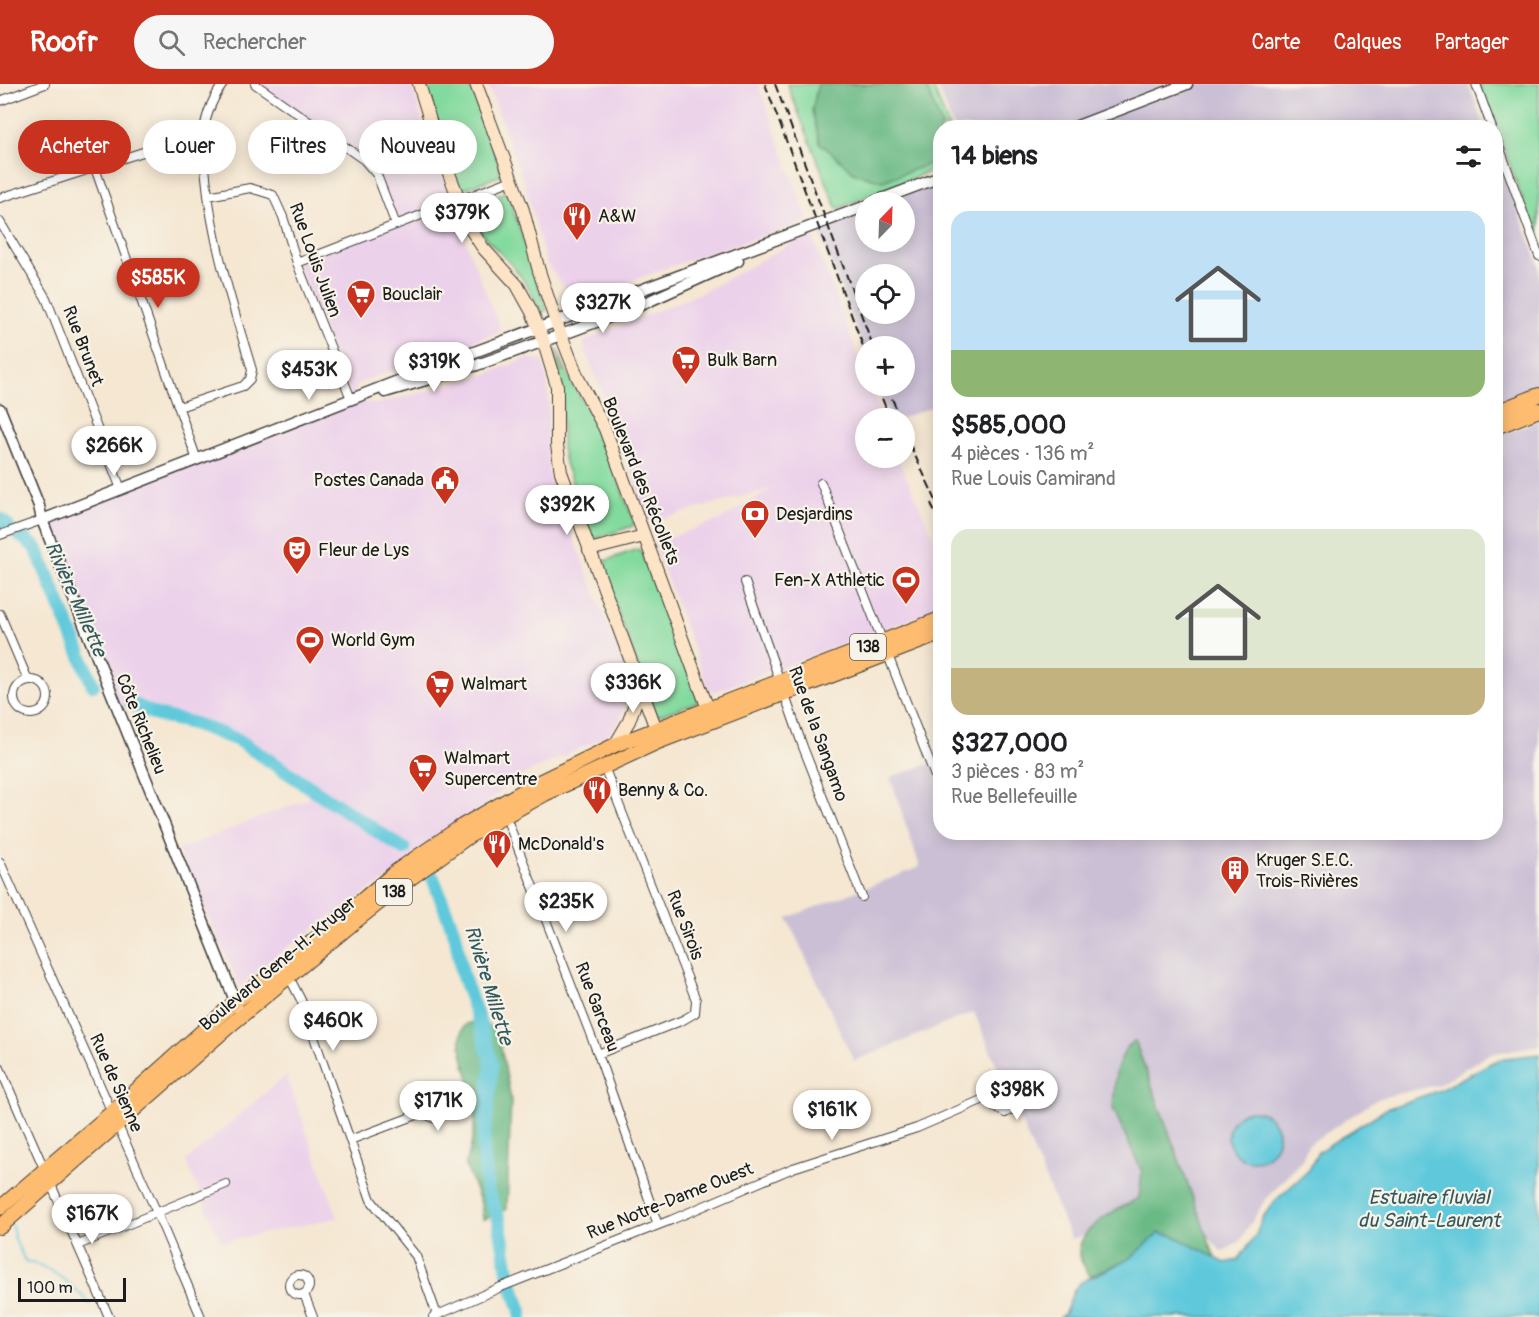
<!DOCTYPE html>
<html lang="fr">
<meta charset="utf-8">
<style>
:root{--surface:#fff;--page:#f6f6f6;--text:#202124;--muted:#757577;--accent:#c8321e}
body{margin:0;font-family:Pangolin,sans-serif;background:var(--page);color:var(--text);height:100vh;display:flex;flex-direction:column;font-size:22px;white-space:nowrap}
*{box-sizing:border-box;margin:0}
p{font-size:20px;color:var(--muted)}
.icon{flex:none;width:33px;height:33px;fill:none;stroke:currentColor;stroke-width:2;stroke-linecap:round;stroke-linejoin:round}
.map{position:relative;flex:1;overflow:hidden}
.drawer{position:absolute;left:933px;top:36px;width:570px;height:720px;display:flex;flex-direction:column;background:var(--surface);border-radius:24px;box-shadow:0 3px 15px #0003}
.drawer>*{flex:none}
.banner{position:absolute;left:18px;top:36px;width:570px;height:54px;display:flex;gap:12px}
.needle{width:39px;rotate:23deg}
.tools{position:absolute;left:855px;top:108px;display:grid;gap:12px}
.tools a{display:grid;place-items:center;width:60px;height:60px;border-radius:50%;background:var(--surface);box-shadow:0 3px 15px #0003;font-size:30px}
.scale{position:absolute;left:18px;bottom:15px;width:108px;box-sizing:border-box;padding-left:6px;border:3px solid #1c1c1c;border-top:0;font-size:16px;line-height:21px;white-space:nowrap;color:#1c1c1c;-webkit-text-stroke:4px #f7f3e8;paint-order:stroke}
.price{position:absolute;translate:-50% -51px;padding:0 14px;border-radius:21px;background:#fff;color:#222;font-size:20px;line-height:39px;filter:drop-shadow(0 2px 3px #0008)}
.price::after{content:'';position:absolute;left:50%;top:36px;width:18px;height:14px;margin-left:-9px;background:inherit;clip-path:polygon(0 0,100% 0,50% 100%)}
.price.active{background:var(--accent);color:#fff}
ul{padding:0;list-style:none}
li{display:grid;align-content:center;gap:12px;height:318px;padding:0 18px}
li span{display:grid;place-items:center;height:186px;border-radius:18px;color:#555}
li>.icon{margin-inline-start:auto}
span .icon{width:108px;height:108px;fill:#fffc;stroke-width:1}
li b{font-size:26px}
h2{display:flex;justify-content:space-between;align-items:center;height:72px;padding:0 18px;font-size:26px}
.chip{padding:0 21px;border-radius:27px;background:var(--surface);box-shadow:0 3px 15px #0003;font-size:21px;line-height:54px}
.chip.active{background:var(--accent);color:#fff}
header{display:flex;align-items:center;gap:36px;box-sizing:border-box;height:84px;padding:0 30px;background:var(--accent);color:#fff}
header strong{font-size:28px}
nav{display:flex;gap:33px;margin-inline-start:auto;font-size:21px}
.search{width:420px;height:54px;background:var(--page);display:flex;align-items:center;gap:15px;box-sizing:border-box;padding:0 21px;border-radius:33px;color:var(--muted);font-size:22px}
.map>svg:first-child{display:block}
.built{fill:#ecd1ea}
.industrial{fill:#cbbfd5;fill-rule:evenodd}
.green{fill:#83da9e;stroke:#507b5d;stroke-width:1.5}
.forest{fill:#6aba85;stroke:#436b50;stroke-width:1.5}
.water{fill:#5fc9db;stroke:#3e727c;stroke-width:1.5}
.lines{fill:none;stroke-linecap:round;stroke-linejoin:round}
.stream{stroke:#5fc9db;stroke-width:2}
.river{stroke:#5fc9db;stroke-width:14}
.minor-casing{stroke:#3d3a37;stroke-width:10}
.tertiary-casing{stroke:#3d3a37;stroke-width:13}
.secondary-casing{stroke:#3d3a37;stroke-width:14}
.primary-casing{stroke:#3d3a37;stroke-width:16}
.minor{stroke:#fff;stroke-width:8}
.tertiary{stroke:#fff;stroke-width:10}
.secondary{stroke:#fee4c6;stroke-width:12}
.primary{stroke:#fdbc70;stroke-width:14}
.rail{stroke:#1c1c1c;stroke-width:2;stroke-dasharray:9 4.5;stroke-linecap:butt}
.labels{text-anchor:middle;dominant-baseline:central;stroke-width:4.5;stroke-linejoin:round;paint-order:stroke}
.shield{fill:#f7f3e8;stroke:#5e5c59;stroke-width:1.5}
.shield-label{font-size:16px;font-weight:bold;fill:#1c1c1c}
.poi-label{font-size:18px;fill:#1c1c1c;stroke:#f7f3e8;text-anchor:start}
.street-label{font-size:18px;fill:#1c1c1c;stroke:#f7f3e8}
.water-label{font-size:20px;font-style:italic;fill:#33595f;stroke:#f7f3e8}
</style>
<header>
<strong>Roofr</strong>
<div class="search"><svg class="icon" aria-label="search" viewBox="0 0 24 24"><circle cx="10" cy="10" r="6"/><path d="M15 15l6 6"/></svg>Rechercher</div>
<nav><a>Carte</a><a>Calques</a><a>Partager</a></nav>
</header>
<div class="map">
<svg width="1539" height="1233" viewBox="0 0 1539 1233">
<rect width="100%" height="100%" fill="#f7f3e8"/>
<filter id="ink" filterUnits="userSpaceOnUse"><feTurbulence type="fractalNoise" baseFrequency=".0167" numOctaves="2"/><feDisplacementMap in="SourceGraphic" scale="12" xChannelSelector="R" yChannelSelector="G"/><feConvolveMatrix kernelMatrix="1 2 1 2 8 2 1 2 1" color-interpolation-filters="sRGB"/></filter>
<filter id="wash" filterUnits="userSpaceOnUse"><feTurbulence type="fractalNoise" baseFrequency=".008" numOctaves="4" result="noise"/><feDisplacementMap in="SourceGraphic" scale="24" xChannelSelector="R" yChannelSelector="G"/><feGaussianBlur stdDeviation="1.35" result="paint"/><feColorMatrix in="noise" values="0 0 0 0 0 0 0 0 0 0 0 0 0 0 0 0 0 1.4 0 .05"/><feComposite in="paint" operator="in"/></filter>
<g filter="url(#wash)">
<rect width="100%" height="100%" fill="#f5e7d2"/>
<path class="built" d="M255 0H411L427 53 446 104 444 109 451 130 455 131 501 247 359 299 351 315 297 179 396 141 377 91 359 72Z
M488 0H758L808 137 677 180 600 209 580 213 563 202 546 179 524 98Z
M811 149 865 290 866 302H870L883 334H866V374H898L940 468V524L714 608 708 604 654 459 722 435 773 404 649 438 606 318 583 260 586 256 703 208Z
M528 274 543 277 547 299 549 322 547 363 549 391 625 586 627 612 620 636 611 649 598 656 512 696 463 742 280 868 240 903 178 766 310 714 262 669 121 622 46 436 351 316 376 320 478 293Z
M286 991 338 1134 221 1158 186 1077Z"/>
<path class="industrial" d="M937 0H1468L1485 43H953Z
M1496 71 1539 181V311L1496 327Z
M940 98V320L902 334H890L877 302H904V262H866L865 269 818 143 865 126 866 158H904V118H885ZM866 190H904V230H866Z
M1539 336V961L1489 970 1438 1001 1379 1014 1308 1061 1302 1076 1265 1116 1240 1157 1222 1168 1182 1126 1071 1155 974 928 854 977 787 834 920 783 890 693 940 677V748H1496V352Z"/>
<path class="green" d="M423 0H470L477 16 502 91 463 105 459 104Z
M787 0H932L949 43 940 44V83L837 125Z
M1479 0H1539V158Z
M505 108 508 111 547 226 541 229C534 213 526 197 514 184 496 162 478 153 468 124L470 121Z
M557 265 569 293 598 344 634 438 633 442 595 455H593L565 379 562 364V302L552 267 554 266 561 287 564 286Z
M637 465 641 467 655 503 664 516 698 614 697 618 658 632 655 630 600 479Z"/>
<path class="forest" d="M818 0H925L942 43 940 44V76L883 97 855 89 820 59 812 27Z
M483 938 498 948 511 1015 507 1125 483 1136 481 1119 465 1080C474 1059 476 1038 474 1015 473 1000 448 947 469 939 473 938 479 939 483 938Z
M1135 957 1215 1174 1174 1152 1159 1149 1131 1174 1090 1192C1086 1185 1078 1175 1079 1166 1082 1141 1119 1125 1139 1114L1142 1088 1113 1024 1116 987 1126 964Z"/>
<path class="water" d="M1539 970V1233H1060L1065 1229 1074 1206 1081 1198 1131 1174 1159 1149 1174 1152 1225 1179 1238 1176 1256 1151 1262 1134 1275 1117 1309 1086 1318 1068 1386 1025 1440 1006 1493 978 1506 974Z
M1228 1052a25 25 0 1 1 50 0a25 25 0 1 1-50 0Z"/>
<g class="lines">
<path class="stream" d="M12 1142 15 1156 25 1177C53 1183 71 1200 90 1220"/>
<path class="river" d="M0 435 8 442
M19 450 36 464 93 601
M131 619 156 631 192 639 238 656 404 765
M433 794 456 853 462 890 480 940 492 980 483 1063 487 1106 499 1136 509 1193 521 1227V1233"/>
</g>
</g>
<g filter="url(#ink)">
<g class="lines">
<g class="minor-casing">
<path id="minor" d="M255 0 364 76 377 91 396 141
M1476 0 1492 44
M0 17 45 0
M1496 54 1539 172
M95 84 197 376
M208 112 250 104 273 111 283 133 297 179 351 315
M0 114 143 68 203 57
M0 138 46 214 121 405
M297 179 512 96
M179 323 243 302 250 295 252 286C233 222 212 159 206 93 205 81 202 68 203 56 204 35 211 17 223 0
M821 399 940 705
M0 451 42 436
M745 498 803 663 862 813
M0 530 28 596
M14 613a17 17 0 1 1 34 0a17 17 0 1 1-34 0Z
M504 728 598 970 658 1141
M0 778 157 1129 201 1233
M288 891 301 916 371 1116 416 1172 437 1231
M598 970 683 936 695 929 696 916 603 680
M0 984 109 1233
M350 1056 422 1029 441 1019 450 1026 436 1035 422 1029
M78 1161 226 1100
M289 1201a10 10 0 1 1 20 0a10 10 0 1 1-20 0Z
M304 1210 313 1233
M433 1233 501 1203 671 1136 793 1084 917 1044 1016 1001 1022 1012 1020 1021 1005 1029 996 1024 989 1012"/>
</g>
<g class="tertiary-casing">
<path id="tertiary" d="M1072 44 1187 0
M874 118 940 93
M385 308 477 281 572 247 636 223 738 177
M0 325 39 422 42 436 238 924
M42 436 426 286 866 122"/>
</g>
<g class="secondary-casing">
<path id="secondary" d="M419 0 435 53 470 144 483 164 517 201 532 228 543 256 557 302V361L561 388 659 653
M476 0 523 126 539 187 556 238 578 294 605 345 711 633
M589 466 644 452
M615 661 629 637 640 605"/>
</g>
<g class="primary-casing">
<path id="primary" d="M1496 328 1539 311
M1496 343 1539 326
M0 1124 111 1029 235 918 283 882 398 786 462 742 539 698 615 661 940 535
M0 1143 234 938 352 840 408 796 469 752 545 710 658 658 940 550"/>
</g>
<use href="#minor" class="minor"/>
<use href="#tertiary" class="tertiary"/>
<use href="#secondary" class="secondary"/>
<use href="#primary" class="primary"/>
<path class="rail" d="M765 0 866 270
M775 0 873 262
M877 302 890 334
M887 302 900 334
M904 348 940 425
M931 419 940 442"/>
</g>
</g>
<defs>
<g id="restaurant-pin" transform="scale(1.5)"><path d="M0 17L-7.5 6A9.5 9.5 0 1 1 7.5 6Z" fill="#c8321e" stroke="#f7f3e8"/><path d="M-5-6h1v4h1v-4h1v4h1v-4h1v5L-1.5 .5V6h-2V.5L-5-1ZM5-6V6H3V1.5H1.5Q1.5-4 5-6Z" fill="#fff"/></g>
<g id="supermarket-pin" transform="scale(1.5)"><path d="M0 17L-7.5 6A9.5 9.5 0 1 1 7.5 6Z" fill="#c8321e" stroke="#f7f3e8"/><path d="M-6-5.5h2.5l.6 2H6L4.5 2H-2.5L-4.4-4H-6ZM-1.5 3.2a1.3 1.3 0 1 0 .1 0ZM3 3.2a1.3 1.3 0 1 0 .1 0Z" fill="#fff"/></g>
<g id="civic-pin" transform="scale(1.5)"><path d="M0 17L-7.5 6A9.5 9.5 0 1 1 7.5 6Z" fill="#c8321e" stroke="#f7f3e8"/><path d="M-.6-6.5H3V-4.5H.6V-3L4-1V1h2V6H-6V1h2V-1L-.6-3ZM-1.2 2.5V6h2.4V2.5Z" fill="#fff"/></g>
<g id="bank-pin" transform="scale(1.5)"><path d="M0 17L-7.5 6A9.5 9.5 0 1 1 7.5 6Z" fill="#c8321e" stroke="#f7f3e8"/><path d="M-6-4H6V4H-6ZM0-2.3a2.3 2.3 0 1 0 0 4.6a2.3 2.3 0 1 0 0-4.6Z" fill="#fff"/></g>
<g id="theatre-pin" transform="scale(1.5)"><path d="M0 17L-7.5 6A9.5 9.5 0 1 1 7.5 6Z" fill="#c8321e" stroke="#f7f3e8"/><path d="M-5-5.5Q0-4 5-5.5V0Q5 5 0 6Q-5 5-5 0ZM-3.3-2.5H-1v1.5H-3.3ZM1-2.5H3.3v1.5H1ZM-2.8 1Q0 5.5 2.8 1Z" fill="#fff"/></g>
<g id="stadium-pin" transform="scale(1.5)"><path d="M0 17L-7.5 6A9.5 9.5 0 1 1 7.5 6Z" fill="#c8321e" stroke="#f7f3e8"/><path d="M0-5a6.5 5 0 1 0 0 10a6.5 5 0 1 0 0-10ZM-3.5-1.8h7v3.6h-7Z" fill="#fff"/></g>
<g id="building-pin" transform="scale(1.5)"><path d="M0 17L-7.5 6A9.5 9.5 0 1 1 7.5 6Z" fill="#c8321e" stroke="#f7f3e8"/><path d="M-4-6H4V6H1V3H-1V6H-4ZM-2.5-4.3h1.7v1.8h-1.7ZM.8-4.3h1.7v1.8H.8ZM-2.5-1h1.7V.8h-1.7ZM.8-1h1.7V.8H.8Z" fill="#fff"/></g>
</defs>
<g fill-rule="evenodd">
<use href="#restaurant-pin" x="577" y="132"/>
<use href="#supermarket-pin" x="361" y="210"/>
<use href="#supermarket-pin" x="686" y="276"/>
<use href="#civic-pin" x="445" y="396"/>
<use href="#bank-pin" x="755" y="430"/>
<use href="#theatre-pin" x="297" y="466"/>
<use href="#stadium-pin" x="906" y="496"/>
<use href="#stadium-pin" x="310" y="556"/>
<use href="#supermarket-pin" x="440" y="600"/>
<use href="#supermarket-pin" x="423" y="684"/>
<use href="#restaurant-pin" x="597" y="706"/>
<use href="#restaurant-pin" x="497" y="760"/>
<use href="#building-pin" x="1235" y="786"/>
</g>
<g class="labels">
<g class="shield">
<rect x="850" y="550" width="36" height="26" rx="4.5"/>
<rect x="376" y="795" width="36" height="26" rx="4.5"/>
</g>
<g class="shield-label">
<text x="868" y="563">138</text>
<text x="394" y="808">138</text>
</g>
<g class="poi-label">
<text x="598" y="132">A&amp;W</text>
<text x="382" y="210">Bouclair</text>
<text x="707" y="276">Bulk Barn</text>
<text x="424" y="396" text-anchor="end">Postes Canada</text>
<text x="776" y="430">Desjardins</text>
<text x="318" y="466">Fleur de Lys</text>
<text x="885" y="496" text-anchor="end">Fen-X Athletic</text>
<text x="331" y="556">World Gym</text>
<text x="461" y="600">Walmart</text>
<text x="444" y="674">Walmart<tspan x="444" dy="21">Supercentre</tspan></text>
<text x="618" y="706">Benny &amp; Co.</text>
<text x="518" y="760">McDonald's</text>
<text x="1256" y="776">Kruger S.E.C.<tspan x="1256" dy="21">Trois-Rivières</tspan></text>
</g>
<g class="street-label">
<text transform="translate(315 176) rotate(70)">Rue Louis Julien</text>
<text transform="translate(83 262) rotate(69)">Rue Brunet</text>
<text transform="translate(641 397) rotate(68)">Boulevard des Récollets</text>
<text transform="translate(141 640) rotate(68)">Côte Richelieu</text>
<text transform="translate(818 650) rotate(70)">Rue de la Sangamo</text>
<text transform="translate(685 841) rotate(69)">Rue Sirois</text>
<text transform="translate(278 880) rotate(-40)">Boulevard Gene-H.-Kruger</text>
<text transform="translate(597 923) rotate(69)">Rue Garceau</text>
<text transform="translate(116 999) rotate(66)">Rue de Sienne</text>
<text transform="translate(670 1117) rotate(-22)">Rue Notre-Dame Ouest</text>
</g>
<g class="water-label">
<text transform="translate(76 515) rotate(66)">Rivière Millette</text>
<text transform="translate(489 901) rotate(73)">Rivière Millette</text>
<text x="1429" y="1113">Estuaire fluvial<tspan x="1429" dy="23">du Saint-Laurent</tspan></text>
</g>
</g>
</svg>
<div class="tools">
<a><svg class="needle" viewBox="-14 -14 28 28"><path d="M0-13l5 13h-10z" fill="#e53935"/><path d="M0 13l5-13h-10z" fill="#757577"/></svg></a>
<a><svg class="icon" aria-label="locate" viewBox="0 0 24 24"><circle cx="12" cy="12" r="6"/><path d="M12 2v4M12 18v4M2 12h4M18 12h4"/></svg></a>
<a>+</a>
<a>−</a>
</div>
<div class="scale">100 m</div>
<b class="price" style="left:462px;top:160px">$379K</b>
<b class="price active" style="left:158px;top:225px">$585K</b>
<b class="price" style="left:603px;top:250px">$327K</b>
<b class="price" style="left:434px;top:309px">$319K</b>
<b class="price" style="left:309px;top:317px">$453K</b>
<b class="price" style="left:114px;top:393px">$266K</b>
<b class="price" style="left:567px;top:452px">$392K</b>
<b class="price" style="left:633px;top:630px">$336K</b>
<b class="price" style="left:566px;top:849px">$235K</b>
<b class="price" style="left:333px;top:968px">$460K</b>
<b class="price" style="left:1017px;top:1037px">$398K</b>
<b class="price" style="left:438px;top:1048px">$171K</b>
<b class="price" style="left:832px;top:1057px">$161K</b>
<b class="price" style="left:92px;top:1161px">$167K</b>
<div class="banner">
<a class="chip active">Acheter</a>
<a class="chip">Louer</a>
<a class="chip">Filtres</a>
<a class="chip">Nouveau</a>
</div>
<section class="drawer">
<h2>14 biens<svg class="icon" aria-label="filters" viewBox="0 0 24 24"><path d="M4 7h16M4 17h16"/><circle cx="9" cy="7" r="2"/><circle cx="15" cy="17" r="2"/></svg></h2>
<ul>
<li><span style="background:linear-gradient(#bfe0f5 75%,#8fb573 0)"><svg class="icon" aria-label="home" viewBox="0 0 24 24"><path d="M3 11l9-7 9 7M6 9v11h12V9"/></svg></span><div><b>$585,000</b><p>4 pièces · 136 m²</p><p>Rue Louis Camirand</p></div></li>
<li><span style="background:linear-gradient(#dfe7d0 75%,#c2b280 0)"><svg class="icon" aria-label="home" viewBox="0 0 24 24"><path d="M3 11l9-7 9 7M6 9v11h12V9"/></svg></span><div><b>$327,000</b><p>3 pièces · 83 m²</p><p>Rue Bellefeuille</p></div></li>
</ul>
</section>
</div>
